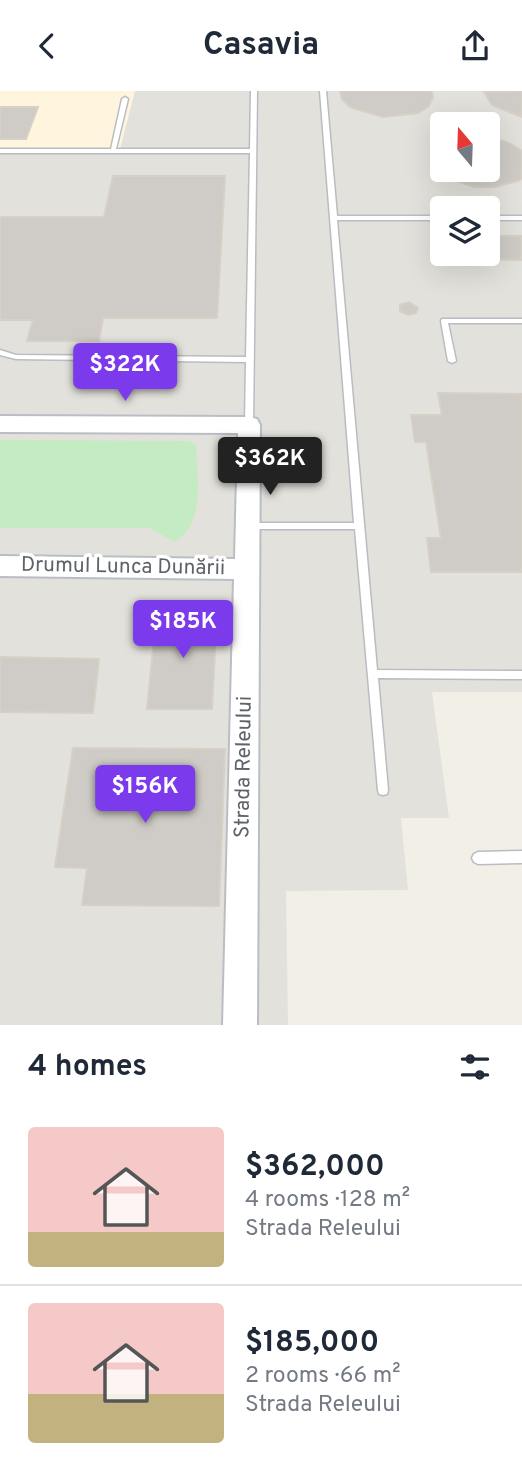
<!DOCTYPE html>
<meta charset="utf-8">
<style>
:root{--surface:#fff;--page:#f2f2f3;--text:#1f2937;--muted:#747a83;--line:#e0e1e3;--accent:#7c3aed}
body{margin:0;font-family:Overpass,sans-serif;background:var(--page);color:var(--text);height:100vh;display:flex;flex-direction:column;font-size:26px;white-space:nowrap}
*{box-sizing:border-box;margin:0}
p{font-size:23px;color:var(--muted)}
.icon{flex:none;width:38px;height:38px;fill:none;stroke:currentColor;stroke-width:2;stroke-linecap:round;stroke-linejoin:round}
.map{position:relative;height:934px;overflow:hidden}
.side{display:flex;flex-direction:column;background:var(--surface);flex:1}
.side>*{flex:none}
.needle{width:46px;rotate:341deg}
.fabs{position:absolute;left:430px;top:21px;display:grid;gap:14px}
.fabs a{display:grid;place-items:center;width:70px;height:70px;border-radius:7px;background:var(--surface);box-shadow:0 7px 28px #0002;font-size:35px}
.price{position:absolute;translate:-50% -60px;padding:0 16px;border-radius:7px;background:var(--accent);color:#fff;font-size:23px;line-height:46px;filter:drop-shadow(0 2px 4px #0008)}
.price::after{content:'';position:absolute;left:50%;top:42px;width:21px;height:16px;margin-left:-10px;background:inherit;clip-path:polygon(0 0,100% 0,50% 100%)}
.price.current{background:#222;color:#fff}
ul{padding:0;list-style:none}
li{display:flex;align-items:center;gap:21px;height:175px;padding:0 28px}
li+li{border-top:2px solid var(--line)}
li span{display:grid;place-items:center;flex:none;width:196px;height:140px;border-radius:7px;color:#555}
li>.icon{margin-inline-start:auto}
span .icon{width:84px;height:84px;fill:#fffc;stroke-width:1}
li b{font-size:30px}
h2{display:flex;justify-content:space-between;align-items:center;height:84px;padding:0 28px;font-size:30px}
header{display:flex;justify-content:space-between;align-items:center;height:91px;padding:0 28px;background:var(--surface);font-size:32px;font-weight:700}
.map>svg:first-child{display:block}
.commercial{fill:#fff5df}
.industrial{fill:#e2e1db;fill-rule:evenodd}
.green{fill:#c4ebc1}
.building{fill:#cfcbc6;stroke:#d7d0c4;stroke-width:2}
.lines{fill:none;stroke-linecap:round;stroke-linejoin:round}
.lane-casing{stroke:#b9bdc1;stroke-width:3}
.secondary-casing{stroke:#babec4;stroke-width:4}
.lane{fill:#fff;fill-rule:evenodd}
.secondary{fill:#fff;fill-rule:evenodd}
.labels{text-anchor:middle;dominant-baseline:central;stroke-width:7;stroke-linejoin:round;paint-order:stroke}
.street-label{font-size:21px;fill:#5e6369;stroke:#fff}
</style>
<header><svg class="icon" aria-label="back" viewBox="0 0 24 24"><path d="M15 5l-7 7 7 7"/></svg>Casavia<svg class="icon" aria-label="share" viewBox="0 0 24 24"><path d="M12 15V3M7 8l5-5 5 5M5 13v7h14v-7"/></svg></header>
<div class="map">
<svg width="522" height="934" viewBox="0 0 522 934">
<rect width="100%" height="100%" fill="#f2efe7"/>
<path class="commercial" d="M0 0H135L120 58 0 57Z"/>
<path class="industrial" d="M135 0H522V601H432L449 727H401L408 799 286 800 288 934H0V57L120 58ZM443 33H488V79H443ZM443 117H488V163H443Z"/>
<path class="green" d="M0 349 189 350 196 354C197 385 206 434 174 451L150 437H0Z"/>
<path class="building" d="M340 0H432L433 6 429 15 418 22 383 26 350 16 342 8Z
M522 0V26L492 14 484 1Z
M0 16H38L26 48H0Z
M488 45 509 52 522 60V87L520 89 495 96H475L447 87 432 73V58L443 50V79H488Z
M113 85H225L217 227H103L99 250H27L33 229H0V126H104Z
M488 145H522V169L481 168 479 163H488Z
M409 211 418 217 416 222 408 224 400 220V214Z
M438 302 522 303V481H431L427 447H441L426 351H415L411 324H442Z
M157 519 217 520 212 618H147Z
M0 566 99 568 93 622 0 621Z
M73 657 225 658 219 815 82 814 87 777 55 776Z"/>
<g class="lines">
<g class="lane-casing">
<path id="lane" d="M251 0H257L253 334 252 336 249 337 245 334 246 271 16 268 0 264V259L16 264 246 266 250 62H0V58H111L122 8 125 6 128 8 116 58H250Z
M320 0H326L337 125H443V129H337L377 579 522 580V588L378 587 388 699 387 703 383 704 379 703 378 699 355 438H249L246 437 245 435 246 433 249 432H354Z
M488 125H522V129H488Z
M442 228H522V232H448L456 270 452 272 448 270 441 230Z
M522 760V772L478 773 474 771 472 767 474 763 478 761Z"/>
</g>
<g class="secondary-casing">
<path id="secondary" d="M0 325 249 326 257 328 260 334 257 934H223L234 488 0 485V465L235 468 238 342 0 341Z"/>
</g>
<use href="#lane" class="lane"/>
<use href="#secondary" class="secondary"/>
</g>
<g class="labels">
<g class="street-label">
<text transform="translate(123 476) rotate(1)">Drumul Lunca Dunării</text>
<text transform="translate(244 676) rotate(-89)">Strada Releului</text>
</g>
</g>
</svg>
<div class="fabs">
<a><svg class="needle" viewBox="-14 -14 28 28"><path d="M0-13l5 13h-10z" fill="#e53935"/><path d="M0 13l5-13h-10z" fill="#747a83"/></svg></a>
<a><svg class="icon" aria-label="layers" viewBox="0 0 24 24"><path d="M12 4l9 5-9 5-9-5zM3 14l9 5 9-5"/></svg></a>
</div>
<b class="price" style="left:125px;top:312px">$322K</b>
<b class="price current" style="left:270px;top:406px">$362K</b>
<b class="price" style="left:183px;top:569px">$185K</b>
<b class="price" style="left:145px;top:734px">$156K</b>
</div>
<section class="side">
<h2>4 homes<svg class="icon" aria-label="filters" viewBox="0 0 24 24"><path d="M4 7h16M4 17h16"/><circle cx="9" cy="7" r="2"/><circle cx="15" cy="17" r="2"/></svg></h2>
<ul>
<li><span style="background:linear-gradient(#f6c9c9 75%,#c2b280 0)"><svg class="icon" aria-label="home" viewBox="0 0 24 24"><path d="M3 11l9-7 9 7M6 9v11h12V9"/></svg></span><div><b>$362,000</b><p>4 rooms · 128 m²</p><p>Strada Releului</p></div></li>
<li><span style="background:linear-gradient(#f6c9c9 65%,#c2b280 0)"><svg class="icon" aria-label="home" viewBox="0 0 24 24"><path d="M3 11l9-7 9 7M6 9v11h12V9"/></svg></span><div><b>$185,000</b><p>2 rooms · 66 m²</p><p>Strada Releului</p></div></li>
</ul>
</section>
